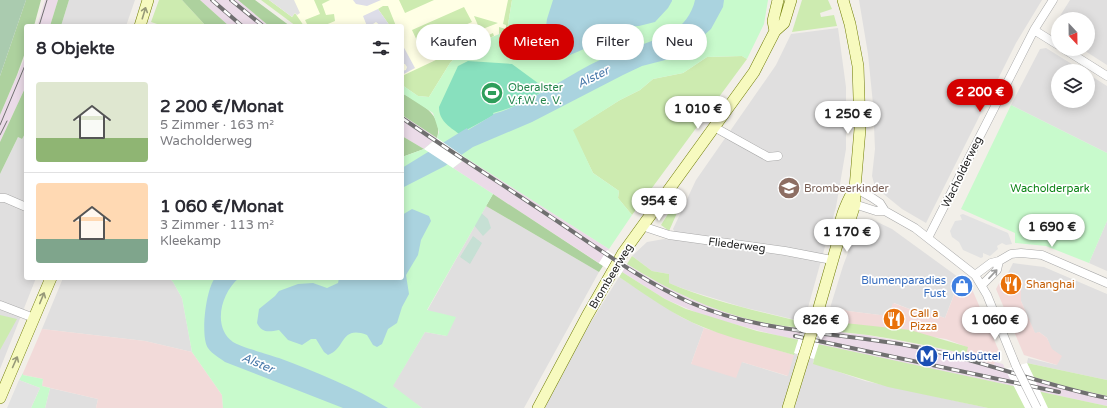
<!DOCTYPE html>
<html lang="de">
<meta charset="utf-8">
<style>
:root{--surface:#fff;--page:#f7f7f7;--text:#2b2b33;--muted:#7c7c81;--line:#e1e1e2;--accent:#d40000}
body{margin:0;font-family:"Varela Round",sans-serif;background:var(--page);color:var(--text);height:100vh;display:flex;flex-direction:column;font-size:15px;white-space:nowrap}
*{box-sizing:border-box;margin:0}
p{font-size:13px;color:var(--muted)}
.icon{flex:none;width:22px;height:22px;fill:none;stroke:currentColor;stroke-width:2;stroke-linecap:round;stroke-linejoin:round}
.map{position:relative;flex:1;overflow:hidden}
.drawer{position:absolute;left:24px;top:24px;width:380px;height:256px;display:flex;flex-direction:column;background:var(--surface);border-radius:4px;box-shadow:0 2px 10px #0003}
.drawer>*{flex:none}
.banner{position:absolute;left:416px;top:24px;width:380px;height:36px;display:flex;gap:8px}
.needle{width:26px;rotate:158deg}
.tools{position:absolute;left:1051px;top:12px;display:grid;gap:8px}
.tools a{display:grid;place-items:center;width:44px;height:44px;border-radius:50%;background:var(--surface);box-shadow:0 2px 10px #0003;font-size:20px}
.price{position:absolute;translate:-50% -34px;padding:0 9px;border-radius:14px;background:#fff;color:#222;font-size:13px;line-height:26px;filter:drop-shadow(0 1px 2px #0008)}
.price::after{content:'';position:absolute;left:50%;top:24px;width:12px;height:9px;margin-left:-6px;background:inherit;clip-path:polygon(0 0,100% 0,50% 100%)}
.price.current{background:var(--accent);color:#fff}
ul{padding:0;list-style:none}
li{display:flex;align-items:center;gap:12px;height:100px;padding:0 12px}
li+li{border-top:1px solid var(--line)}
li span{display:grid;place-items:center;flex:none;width:112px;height:80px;border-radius:4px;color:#555}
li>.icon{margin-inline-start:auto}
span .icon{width:48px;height:48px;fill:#fffc;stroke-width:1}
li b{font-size:17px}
h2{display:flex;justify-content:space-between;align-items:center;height:48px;padding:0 12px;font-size:17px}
.chip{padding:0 14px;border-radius:18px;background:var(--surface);box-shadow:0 2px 10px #0003;font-size:14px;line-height:36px}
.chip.current{background:var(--accent);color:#fff}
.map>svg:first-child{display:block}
.residential{fill:#e0dfdf}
.commercial{fill:#f2dad9}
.industrial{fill:#ebdbe8}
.education{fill:#ffffe5}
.grass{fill:#cdebb0}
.forest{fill:#add19e}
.wetland{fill:#c6e0d4}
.cemetery{fill:#aacbaf}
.park{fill:#c8facc}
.pitch{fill:#88e0be}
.parking{fill:#e2e2e2}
.plaza{fill:#dddde8}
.water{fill:#aad3df}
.pier{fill:#fff}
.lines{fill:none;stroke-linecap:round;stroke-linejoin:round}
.minor-casing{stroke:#a9a9a9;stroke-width:9}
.secondary-casing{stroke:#707d05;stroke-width:12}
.minor{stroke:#fff;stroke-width:8}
.secondary{stroke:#f7fabf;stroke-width:11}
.tram{stroke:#707070;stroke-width:1}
.rail-casing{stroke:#707070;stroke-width:4}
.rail{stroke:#fff;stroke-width:2.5;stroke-dasharray:8;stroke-linecap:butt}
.minor-bridge-casing{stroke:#a9a9a9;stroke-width:9;stroke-linecap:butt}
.secondary-bridge-casing{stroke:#707d05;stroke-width:12;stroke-linecap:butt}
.minor-bridge{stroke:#fff;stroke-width:8}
.secondary-bridge{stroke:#f7fabf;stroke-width:11}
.oneway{stroke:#979978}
.oneway2{stroke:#9c9c9c}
.labels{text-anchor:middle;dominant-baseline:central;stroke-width:3.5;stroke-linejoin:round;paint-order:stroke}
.leisure-label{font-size:11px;fill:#27864d;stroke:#fff;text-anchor:start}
.street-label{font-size:11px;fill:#222;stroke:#fff}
.education-label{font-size:11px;fill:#785e54;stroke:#fff;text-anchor:start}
.park-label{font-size:11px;fill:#0c8416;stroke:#fff}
.shop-label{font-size:11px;fill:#366cbe;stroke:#fff;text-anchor:end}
.food-label{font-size:11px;fill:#c56008;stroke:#fff;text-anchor:start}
.transit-label{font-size:11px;fill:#164399;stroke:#fff;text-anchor:start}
.water-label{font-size:12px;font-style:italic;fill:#4a7aab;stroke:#fff}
</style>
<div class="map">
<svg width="1107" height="408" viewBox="0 0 1107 408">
<rect width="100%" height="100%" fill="#f2efe9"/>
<path class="residential" d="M69 0H135L126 26H61Z
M859 0H1042L1016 43 926 223 902 209 875 187 872 176 875 149 873 104 868 54Z
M1070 0H1107V65L1082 49H1088V19H1058Z
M838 28 846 87V149L836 207 804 322 742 307 687 290 668 283 669 274 652 271 632 256 647 242 664 239 674 240 675 233 673 229 696 180 776 65 791 34Z
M1046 48 1083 71H1058V101H1088V74L1107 86V153L1011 105 1040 49Z
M26 132V278H36L0 369V174L18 137 22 139Z
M486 206 599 272 524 408H422L392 387 425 332 447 336 427 311Z
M866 219H871L892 229 958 277 955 282 958 284 945 318 917 308 915 311 894 303 888 316 848 311 837 307 830 308 843 266 859 223Z
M1107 221V271L1089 263Z
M1013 263 1044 267 1107 294V380L1027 363 1028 358 1057 365 1047 338 1039 332 1035 334 1021 301V289L1023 282 1007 275Z
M619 277 681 317 704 328 691 364 742 362 787 376 794 353 814 359 813 363 865 381 988 408H545L555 380Z
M63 278H169L173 282 182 298 192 352 145 341 42 329Z
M50 388 98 399 96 408H45Z"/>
<path class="commercial" d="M1004 274 1023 282 1021 289V301L1035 333 1039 332 1047 338 1052 349 1062 356 1057 365 1024 355 996 289Z
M958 277 971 287 999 351 994 365 966 356 967 347 946 339 826 321 830 308 837 307 848 311 888 316 893 303 915 311 916 308 945 318 958 285 955 282Z
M704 328 794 355 788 376 742 362 736 378 691 364Z
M42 329 145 341 192 352 222 395 223 408H96L98 399 42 386 43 379 23 375V373Z"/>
<path class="industrial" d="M45 0H58L50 26H37Z
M200 0H238L269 26H229Z
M26 55V86L0 142V115Z
M402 115 437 138 424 149 402 136Z
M466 158 609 249 599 263 453 168Z
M627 264 648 277 691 299 758 321 793 328 867 335 966 354V356L994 365 995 362 1003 364 1005 369 1068 387 1107 396V406L791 339 707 317 665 299 622 272Z"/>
<path class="education" d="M267 0H512L507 31 465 48 450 63 429 97 402 85V26H303Z"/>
<path class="grass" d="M159 0H182L206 26H163L151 22Z
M261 0H269L292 17 295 13 304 26H296Z
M314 0H330L322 4 326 15 334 14 335 21 323 26 307 24 305 20 320 14Z
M399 0H434L405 13Z
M508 0H512L507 31 499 34V27L506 29V25L503 24Z
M802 0H828L832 9 820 13 821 17 834 15 837 26 792 32Z
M383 6H388L396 26H390L378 9Z
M464 7 472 22 419 45 412 30Z
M474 16 498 23 480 30Z
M493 33 494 36 465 48 450 63 429 97 418 96 402 85V76Z
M742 56 747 59 632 215 618 198 619 191 593 173 572 130 620 100 640 90 653 79 683 73 707 57Z
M680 195 684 197 669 231 661 225Z
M632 256 652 271 669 274V283C718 304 772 314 824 327L826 321 910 330 968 347 966 354C934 347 901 340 868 335 832 330 796 329 760 322 712 311 668 290 627 264Z
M622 272 665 299 686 309 757 331 1107 406V408H988L888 387 813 364 814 359 795 353 794 355C764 346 732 339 703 327 673 315 646 295 619 277Z
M0 315 17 319 0 350Z
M1027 363 1107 380V396L1068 387 1034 377Z"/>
<path class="forest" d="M26 0H41L34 26H26V50L17 75 0 115V76Z
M58 0H69L61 26H50Z
M182 0H200L229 26H206Z
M238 0H255L290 26H269Z
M26 86V132L22 139 18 137 0 174V142Z
M402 93C419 103 444 114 437 138L402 115Z
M402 136 424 149 402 157Z
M493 194 603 266 599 272 486 206Z"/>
<path class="wetland" d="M480 212 488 219 491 228 483 236 473 224Z
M473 236 482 243 470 264 460 257Z"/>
<path class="cemetery" d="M0 0H26L0 76Z"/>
<path class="park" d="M512 0H768L764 24 747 59 742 56 707 57 683 73 653 79 640 90 620 100 573 130 593 173 619 191 618 198 632 215 609 249 466 158 453 168 493 194 427 310 456 317 447 336 425 332 393 386 422 408H223L222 395 192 352 182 298 173 282 169 278H402V157L424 149 437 138 439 132 433 113 402 93V85L418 96 429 97 450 63 465 48 507 31Z
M1011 105 1107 153V221L1089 263 1046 246 1015 243V233L961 209Z
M23 373V375L43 379 42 386 50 388 45 408H31L40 388 19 380Z"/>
<path class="pitch" d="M468 61 512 64 546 89C530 100 513 108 493 113L494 115 459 134C449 126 439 121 439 107L458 66Z"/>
<path class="parking" d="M269 0H294L300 13 297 15 295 13 292 17Z
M963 214 1008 233 1012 244 1006 245 1002 243 997 246 998 249 990 256 983 253V257L981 258 963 250 959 242 952 237 950 231 955 221 962 220 960 215Z
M19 380 40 388 31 408H7Z"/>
<path class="plaza" d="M353 0H381L367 6 356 4Z
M378 9 390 26H381L376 22 373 24 374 26H367L363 16Z
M402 44 415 68 402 75V71L406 70 407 67 405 64H402Z"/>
<path class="water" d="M553 0H672V1L668 8 655 22 639 26 623 27 596 44 558 60 548 58 537 51 536 48 544 41 547 19Z
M695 0H724L723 7 711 29 687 50 673 58 642 66 623 75 532 122 473 147 445 166 402 188V168L467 128 468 130 493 115V114C532 103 565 76 602 59 624 49 649 44 670 33 683 26 692 14 695 0Z
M412 209 429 216 431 221 421 240 418 255 406 275 409 294 402 307 397 323 388 329 382 344 377 347 373 345 367 335C340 325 346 349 328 355L324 352 316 339H311L302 345 288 340 279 330C268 332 262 333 257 323L259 309 275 296 279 291 298 284 313 283 327 288 338 283 339 278H402V215Z
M215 278H239C221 293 212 327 233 342 238 346 270 355 279 358 316 372 354 387 388 408H343L225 362C220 358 212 354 208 348 200 336 206 289 215 278Z"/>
<path class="pier" d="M437 138 466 158 453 168 424 149Z
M607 250 627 264 619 277 599 263Z
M806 315 826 321 814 359 794 353Z
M1027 363 1048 408H1025L1005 369Z"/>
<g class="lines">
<g class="minor-casing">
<path id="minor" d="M1034 30 1058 45
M1064 49 1107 76
M714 127 768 157 778 156
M855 188 871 197 880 203 885 211 915 228 975 275 987 295 1016 366
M0 198H5L26 207
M851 203 876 211H885
M642 226 669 235 785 251 832 260
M928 238 1034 30 1053 0
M975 275 991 263 999 261 1011 254 1021 253 1042 255 1107 283
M982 285 997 270 999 261
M0 305 34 318"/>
</g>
<g class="secondary-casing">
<path id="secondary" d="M140 26 148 0
M775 31 773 21 778 0
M839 238 846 232 855 204V188L860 129 858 66 850 24 843 0
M816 318 839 238C838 221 846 204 854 189
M0 398 51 278
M538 408 587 316 623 253 754 72 775 31 784 23 791 0
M788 408 804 356"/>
</g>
<use href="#minor" class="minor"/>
<use href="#secondary" class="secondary"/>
<path class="tram" d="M39 26 47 0
M0 125 26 63
M0 135 7 121"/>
<g class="rail-casing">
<path id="rail" d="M212 0 242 26
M231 0 263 26
M402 118C454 154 508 188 560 223 602 251 643 281 689 302 761 334 840 332 916 347 981 360 1042 385 1107 398
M795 336 1059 392"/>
</g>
<use href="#rail" class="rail"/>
<g class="minor-bridge-casing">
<path id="minor-bridge" d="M1016 366 1037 408"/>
</g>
<g class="secondary-bridge-casing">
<path id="secondary-bridge" d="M804 356 816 318"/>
</g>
<use href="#minor-bridge" class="minor-bridge"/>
<use href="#secondary-bridge" class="secondary-bridge"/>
</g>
<defs><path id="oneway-shaft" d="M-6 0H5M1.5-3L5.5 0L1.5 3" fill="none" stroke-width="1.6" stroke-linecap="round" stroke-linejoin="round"/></defs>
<g class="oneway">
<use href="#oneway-shaft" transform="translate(144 13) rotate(-73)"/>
<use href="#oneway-shaft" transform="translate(42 298) rotate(-68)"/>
<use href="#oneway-shaft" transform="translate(15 362) rotate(-66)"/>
</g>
<use class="oneway2" href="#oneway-shaft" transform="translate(993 274) rotate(-47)"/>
<defs>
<g id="stadium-disc" transform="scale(1.15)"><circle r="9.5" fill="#2e9e5b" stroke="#fff"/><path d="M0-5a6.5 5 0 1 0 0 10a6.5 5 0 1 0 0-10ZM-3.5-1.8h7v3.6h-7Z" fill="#fff"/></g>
<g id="school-disc" transform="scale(1.15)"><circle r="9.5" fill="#8d6e63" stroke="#fff"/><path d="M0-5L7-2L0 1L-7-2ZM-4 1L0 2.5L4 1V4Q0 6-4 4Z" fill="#fff"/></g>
<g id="restaurant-disc" transform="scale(1.15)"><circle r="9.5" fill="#e8710a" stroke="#fff"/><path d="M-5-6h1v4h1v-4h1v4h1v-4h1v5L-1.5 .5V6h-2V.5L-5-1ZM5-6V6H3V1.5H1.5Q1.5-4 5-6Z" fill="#fff"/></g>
<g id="shop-disc" transform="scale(1.15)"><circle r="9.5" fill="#3f7fe0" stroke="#fff"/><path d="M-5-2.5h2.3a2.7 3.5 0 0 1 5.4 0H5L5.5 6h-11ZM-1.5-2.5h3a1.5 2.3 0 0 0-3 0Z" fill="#fff"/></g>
<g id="metro-disc" transform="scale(1.15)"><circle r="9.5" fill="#1a4fb4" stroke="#fff"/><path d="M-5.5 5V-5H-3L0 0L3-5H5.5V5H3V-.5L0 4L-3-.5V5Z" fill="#fff"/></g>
</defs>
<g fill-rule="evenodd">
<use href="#stadium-disc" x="492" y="93"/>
<use href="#school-disc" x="789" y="188"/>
<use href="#restaurant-disc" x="1011" y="284"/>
<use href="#shop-disc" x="962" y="286"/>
<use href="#restaurant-disc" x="894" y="319"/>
<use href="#metro-disc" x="927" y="356"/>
</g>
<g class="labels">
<g class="leisure-label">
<text x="508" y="87">Oberalster<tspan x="508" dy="13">V.f.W. e. V.</tspan></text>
</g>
<g class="street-label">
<text transform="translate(962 172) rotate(-64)">Wacholderweg</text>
<text transform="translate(737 245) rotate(7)">Fliederweg</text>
<text transform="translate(611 276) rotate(-59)">Brombeerweg</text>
</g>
<g class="education-label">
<text x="804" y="188">Brombeerkinder</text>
</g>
<g class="park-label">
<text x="1050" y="188">Wacholderpark</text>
</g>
<g class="shop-label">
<text x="946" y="280">Blumenparadies<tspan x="946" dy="13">Fust</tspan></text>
</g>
<g class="food-label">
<text x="1026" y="284">Shanghai</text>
<text x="910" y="313">Call a<tspan x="910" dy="13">Pizza</tspan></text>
</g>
<g class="transit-label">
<text x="942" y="356">Fuhlsbüttel</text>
</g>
<g class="water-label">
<text transform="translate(593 77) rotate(-26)">Alster</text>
<text transform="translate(258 363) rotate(23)">Alster</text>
</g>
</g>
</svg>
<div class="tools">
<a><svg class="needle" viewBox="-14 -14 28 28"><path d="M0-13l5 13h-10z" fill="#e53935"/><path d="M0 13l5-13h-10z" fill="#7c7c81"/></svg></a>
<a><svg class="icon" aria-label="layers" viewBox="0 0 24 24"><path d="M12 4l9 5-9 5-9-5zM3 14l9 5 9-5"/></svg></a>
</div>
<b class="price current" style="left:980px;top:113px">2 200 €</b>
<b class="price" style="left:698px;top:130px">1 010 €</b>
<b class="price" style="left:848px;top:135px">1 250 €</b>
<b class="price" style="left:659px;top:222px">954 €</b>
<b class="price" style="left:1052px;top:248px">1 690 €</b>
<b class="price" style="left:847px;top:253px">1 170 €</b>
<b class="price" style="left:821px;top:341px">826 €</b>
<b class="price" style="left:995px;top:341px">1 060 €</b>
<div class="banner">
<a class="chip">Kaufen</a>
<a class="chip current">Mieten</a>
<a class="chip">Filter</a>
<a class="chip">Neu</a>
</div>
<section class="drawer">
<h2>8 Objekte<svg class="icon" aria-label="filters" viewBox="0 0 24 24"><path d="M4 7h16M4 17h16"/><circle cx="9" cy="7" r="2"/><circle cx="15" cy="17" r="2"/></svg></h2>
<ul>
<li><span style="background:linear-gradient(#dfe7d0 70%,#8fb573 0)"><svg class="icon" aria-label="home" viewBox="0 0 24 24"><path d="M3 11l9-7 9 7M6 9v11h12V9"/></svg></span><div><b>2 200 €/Monat</b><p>5 Zimmer · 163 m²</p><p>Wacholderweg</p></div></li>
<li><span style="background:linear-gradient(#ffd9b3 70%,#7fa58c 0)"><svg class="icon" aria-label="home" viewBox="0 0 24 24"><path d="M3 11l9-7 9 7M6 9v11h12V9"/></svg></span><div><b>1 060 €/Monat</b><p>3 Zimmer · 113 m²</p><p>Kleekamp</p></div></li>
</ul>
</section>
</div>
